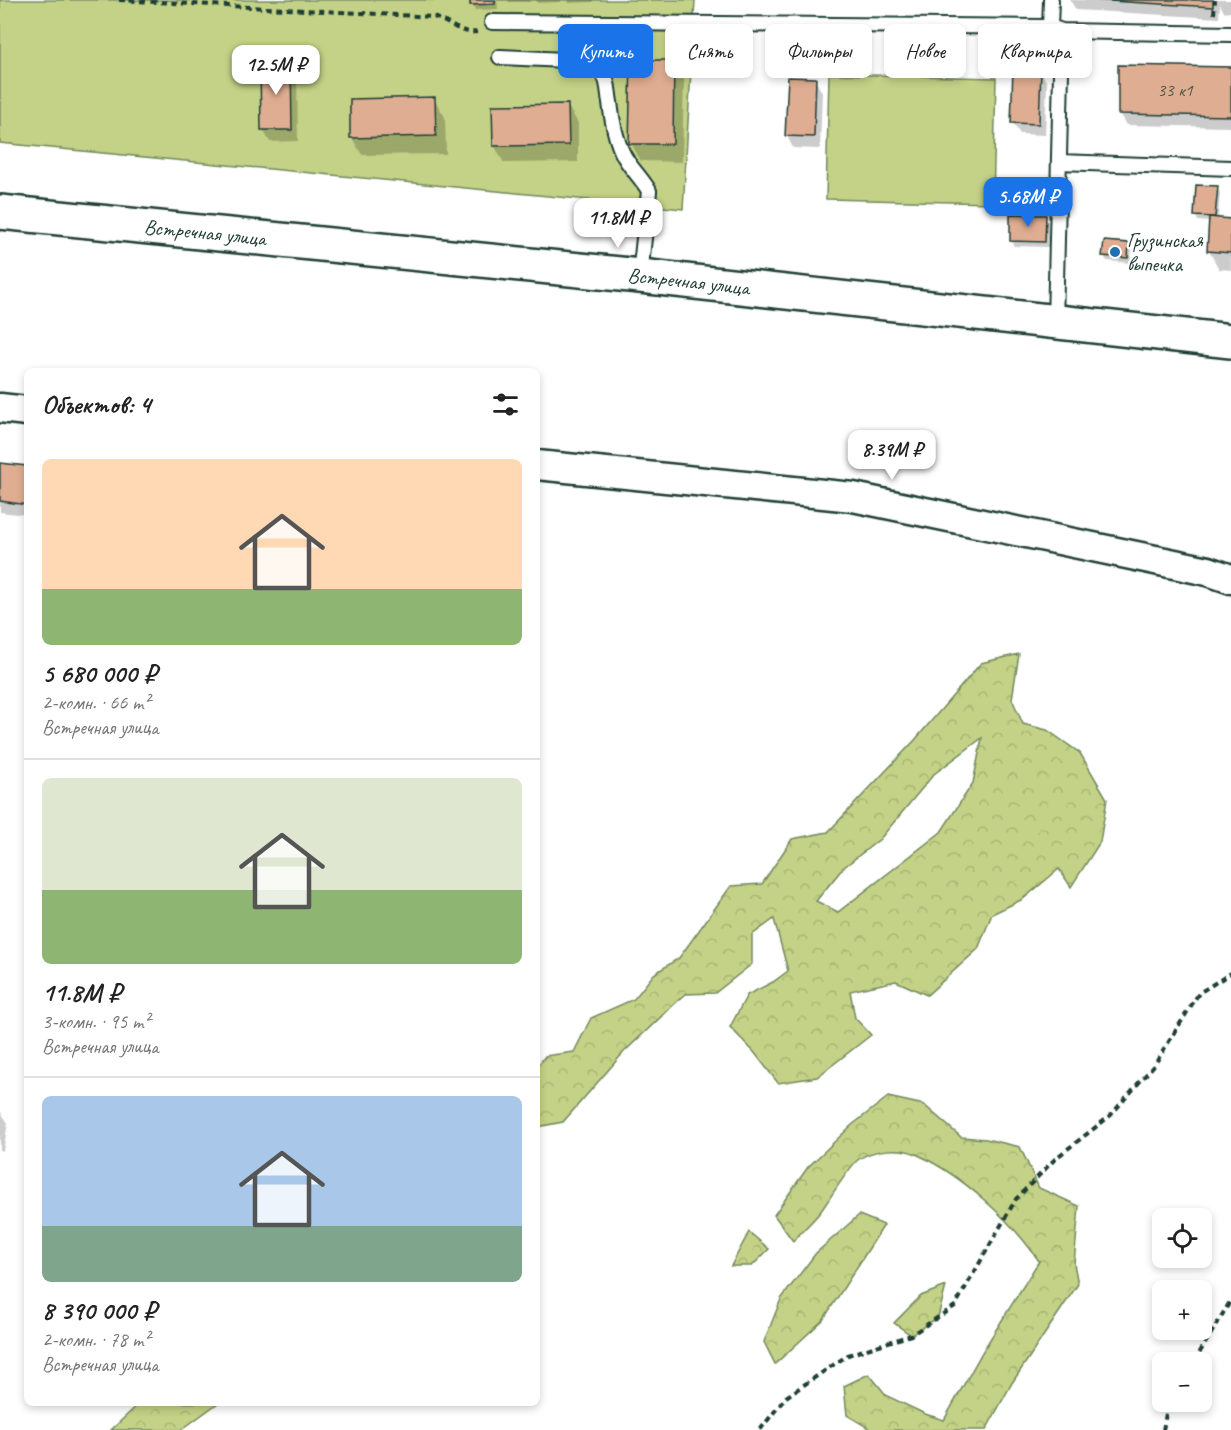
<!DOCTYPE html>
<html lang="ru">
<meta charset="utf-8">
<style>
:root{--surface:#fff;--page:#f2f2f2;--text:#222;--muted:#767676;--line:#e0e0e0;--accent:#1a73e8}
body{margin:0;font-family:Caveat,sans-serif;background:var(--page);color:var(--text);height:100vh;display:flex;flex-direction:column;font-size:22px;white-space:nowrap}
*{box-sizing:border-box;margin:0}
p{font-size:20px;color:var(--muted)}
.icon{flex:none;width:33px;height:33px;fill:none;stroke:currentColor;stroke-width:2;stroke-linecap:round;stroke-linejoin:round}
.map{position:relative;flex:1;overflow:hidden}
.sheet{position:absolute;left:24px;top:368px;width:516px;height:1038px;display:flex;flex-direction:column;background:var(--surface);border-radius:9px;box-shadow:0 3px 9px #0003}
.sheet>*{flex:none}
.hud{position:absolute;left:558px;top:24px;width:570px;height:54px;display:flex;gap:12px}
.tools{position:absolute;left:1152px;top:1208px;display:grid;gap:12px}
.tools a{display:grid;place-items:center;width:60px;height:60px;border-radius:9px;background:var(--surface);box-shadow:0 3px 9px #0003;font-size:30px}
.price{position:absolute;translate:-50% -51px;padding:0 14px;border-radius:12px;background:#fff;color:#222;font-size:20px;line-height:39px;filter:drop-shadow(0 2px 3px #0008)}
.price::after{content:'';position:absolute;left:50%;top:36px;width:18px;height:14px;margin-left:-9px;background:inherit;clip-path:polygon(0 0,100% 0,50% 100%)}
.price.current{background:var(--accent);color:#fff}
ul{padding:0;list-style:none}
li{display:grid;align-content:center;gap:12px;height:318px;padding:0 18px}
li+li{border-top:2px solid var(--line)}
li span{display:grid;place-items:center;height:186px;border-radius:9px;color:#555}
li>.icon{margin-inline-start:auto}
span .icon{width:108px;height:108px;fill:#fffc;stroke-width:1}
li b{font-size:26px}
h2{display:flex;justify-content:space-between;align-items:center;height:72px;padding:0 18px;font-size:26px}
.chip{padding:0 21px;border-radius:9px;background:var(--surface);box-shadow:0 3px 9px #0003;font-size:21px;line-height:54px}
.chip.current{background:var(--accent);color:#fff}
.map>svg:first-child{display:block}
.green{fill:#c3d286;stroke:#71885d;stroke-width:1.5}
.forest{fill:url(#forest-crowns);stroke:#71885d;stroke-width:1.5;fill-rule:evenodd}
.shadow{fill:#0003}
.building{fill:#dfad91;stroke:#1f3d34;stroke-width:1.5}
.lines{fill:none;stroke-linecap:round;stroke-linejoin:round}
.lane-casing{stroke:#1f3d34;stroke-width:18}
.street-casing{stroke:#1f3d34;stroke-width:33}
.secondary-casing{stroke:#1f3d34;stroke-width:38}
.path{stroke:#1f3d34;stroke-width:4;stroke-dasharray:6 4.5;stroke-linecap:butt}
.lane{stroke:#fff;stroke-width:14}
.street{stroke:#fff;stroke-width:28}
.secondary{stroke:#fff;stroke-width:33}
.poi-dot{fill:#1f6fb2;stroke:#fff;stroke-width:2}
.labels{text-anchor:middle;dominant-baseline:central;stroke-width:4.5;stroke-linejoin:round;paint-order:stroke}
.number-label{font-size:18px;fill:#4f594b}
.street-label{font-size:21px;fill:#1f3d34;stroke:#fff}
.poi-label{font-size:21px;fill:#1f3d34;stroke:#fff;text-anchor:start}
</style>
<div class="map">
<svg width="1231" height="1430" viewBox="0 0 1231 1430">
<defs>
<pattern id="forest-crowns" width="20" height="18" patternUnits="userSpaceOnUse" patternTransform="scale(1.5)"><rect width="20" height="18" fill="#c3d286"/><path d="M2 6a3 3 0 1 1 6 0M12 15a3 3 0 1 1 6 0" fill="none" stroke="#a7b574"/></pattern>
</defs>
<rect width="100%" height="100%" fill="#fff"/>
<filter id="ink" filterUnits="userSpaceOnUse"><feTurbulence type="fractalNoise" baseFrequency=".0167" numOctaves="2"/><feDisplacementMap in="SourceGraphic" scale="12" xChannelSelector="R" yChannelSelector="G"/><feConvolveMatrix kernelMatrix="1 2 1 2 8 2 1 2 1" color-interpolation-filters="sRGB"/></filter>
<g filter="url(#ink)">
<path class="green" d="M0 0H695L683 209 0 143Z
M829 74 996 78 993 203 826 199Z"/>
<path class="forest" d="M1019 654 1012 699 1023 724 1047 730 1080 753 1107 799 1100 842 1071 887 1059 869 1023 899 992 914 978 949 927 995 896 981 850 991 855 1018 871 1035 817 1077 778 1083 754 1052 730 1027 747 995 773 982 788 971 774 919 752 935V964L715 993 685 994 624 1052 563 1122 537 1127V1067L545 1056 574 1052 591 1018 634 999 654 974 679 958 731 886 762 884 792 839 828 832 915 740 981 663ZM982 738 973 783 941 832 838 912 816 901 843 868 880 839 934 774Z
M888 1097 924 1105 961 1137 986 1139 1020 1147 1039 1188 1079 1206 1074 1264 1078 1284 1012 1383 986 1430H872L847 1415 844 1386 869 1374 887 1396 925 1414 944 1420 984 1349 1039 1261C1011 1220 962 1175 916 1154 900 1147 874 1149 859 1159 850 1165 829 1200 821 1211 813 1221 802 1231 793 1241L774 1215 808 1167 852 1125Z
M859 1215 884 1225 823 1320 775 1364 764 1342 781 1299 816 1253Z
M749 1232 769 1249 752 1266H731Z
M946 1286 938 1317 911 1335 894 1323 921 1296Z
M140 1403V1402L218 1403 181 1430H111Z"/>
<path class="shadow" d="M471 0H497L498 9 475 10Z
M508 0H530V2H509Z
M536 0H561V2L538 3Z
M568 0H593V2L569 3Z
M1070 0H1231V12H1224L1220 4 1219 18 1076 10Z
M673 62 684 80 682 162 641 161 631 143Z
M290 64 297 76 298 141 270 142 263 130Z
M1231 68V127L1126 125 1119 113Z
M1041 71 1047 83 1045 135 1020 134 1013 123Z
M815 80 822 92 820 149 793 148 787 136Z
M434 99 445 117 446 154 362 155 352 138Z
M567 105 578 123V162L504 163 494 145Z
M1217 188 1220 193 1218 219 1231 220V270L1219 269 1209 251 1210 222 1198 221 1195 215Z
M1045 217 1048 222V247L1014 246 1011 241Z
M1128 244 1132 250 1130 263 1107 261 1104 256Z
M0 464 27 467V515L0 512Z
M0 1111 8 1123 3 1151 0 1150Z"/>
<path class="building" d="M470 0H495V4L470 5Z
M1092 0H1213V7Z
M631 60H674L673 144H629Z
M291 62 292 130H261L260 63Z
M1118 65 1231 67V116L1118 114Z
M1013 69 1041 70 1039 124 1011 123Z
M788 77 816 78 814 137 785 136Z
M435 97 436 136 350 138V99Z
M568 104 569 145 493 146 492 105Z
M1196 185 1218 186 1215 217 1194 216Z
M1010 214 1046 215 1045 242 1010 241Z
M1209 217 1231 219V253L1207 251Z
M1104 241 1129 243 1128 258 1102 256Z
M0 463 27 466V505L0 501Z"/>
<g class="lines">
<g class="lane-casing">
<path id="lane" d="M492 22 1050 27 1062 31 1231 34
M1050 27 1051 0
M500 57 586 61C595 64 600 67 604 75 609 83 608 93 610 102 612 120 615 137 622 152 628 166 641 177 649 191L640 276
M1059 162 1231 168
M1055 323 1062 31"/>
</g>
<g class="street-casing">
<path id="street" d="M0 408 27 411
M537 465 853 497 1208 571 1231 579"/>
</g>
<g class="secondary-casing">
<g id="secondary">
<path id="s1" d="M0 212 640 276 1231 341"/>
</g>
</g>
<path class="path" d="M119 0 434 17C449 22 460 34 477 32
M1214 14 1215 0
M1194 1362 1231 1300
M760 1430 786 1397 848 1355 911 1335 955 1306 1016 1199 1056 1158 1110 1116 1155 1064 1199 993 1231 973
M1163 1430 1167 1408 1171 1401"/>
<use href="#lane" class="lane"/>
<use href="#street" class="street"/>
<use href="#secondary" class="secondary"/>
</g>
</g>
<circle class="poi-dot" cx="1115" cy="252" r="6"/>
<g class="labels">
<g class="number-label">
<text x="1175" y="90">33 к1</text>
</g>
<g class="street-label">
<text stroke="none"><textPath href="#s1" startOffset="206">Встречная улица</textPath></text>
<text stroke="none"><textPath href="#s1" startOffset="692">Встречная улица</textPath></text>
</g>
<g class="poi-label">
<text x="1127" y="240">Грузинская<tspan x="1127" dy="24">выпечка</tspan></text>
</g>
</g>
</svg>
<div class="tools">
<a><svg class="icon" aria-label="locate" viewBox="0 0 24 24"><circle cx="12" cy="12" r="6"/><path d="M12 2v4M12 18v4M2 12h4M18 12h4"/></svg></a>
<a>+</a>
<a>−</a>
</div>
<b class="price" style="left:276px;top:96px">12.5M ₽</b>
<b class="price current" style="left:1028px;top:228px">5.68M ₽</b>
<b class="price" style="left:618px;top:249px">11.8M ₽</b>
<b class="price" style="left:892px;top:481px">8.39M ₽</b>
<div class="hud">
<a class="chip current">Купить</a>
<a class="chip">Снять</a>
<a class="chip">Фильтры</a>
<a class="chip">Новое</a>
<a class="chip">Квартира</a>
</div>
<section class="sheet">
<h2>Объектов: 4<svg class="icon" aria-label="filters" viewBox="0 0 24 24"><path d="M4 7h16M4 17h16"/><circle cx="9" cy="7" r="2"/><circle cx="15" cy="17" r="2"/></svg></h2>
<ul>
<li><span style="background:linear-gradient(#ffd9b3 70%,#8fb573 0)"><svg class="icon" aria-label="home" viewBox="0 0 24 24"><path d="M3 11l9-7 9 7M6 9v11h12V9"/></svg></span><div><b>5 680 000 ₽</b><p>2-комн. · 66 m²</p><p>Встречная улица</p></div></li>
<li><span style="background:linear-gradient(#dfe7d0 60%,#8fb573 0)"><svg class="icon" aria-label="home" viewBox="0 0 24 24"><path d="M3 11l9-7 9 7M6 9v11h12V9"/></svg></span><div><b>11.8M ₽</b><p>3-комн. · 95 m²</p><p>Встречная улица</p></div></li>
<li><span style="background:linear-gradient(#a9c7e8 70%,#7fa58c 0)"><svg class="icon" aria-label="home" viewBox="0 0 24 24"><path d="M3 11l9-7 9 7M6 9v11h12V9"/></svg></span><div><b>8 390 000 ₽</b><p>2-комн. · 78 m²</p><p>Встречная улица</p></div></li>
</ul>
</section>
</div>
